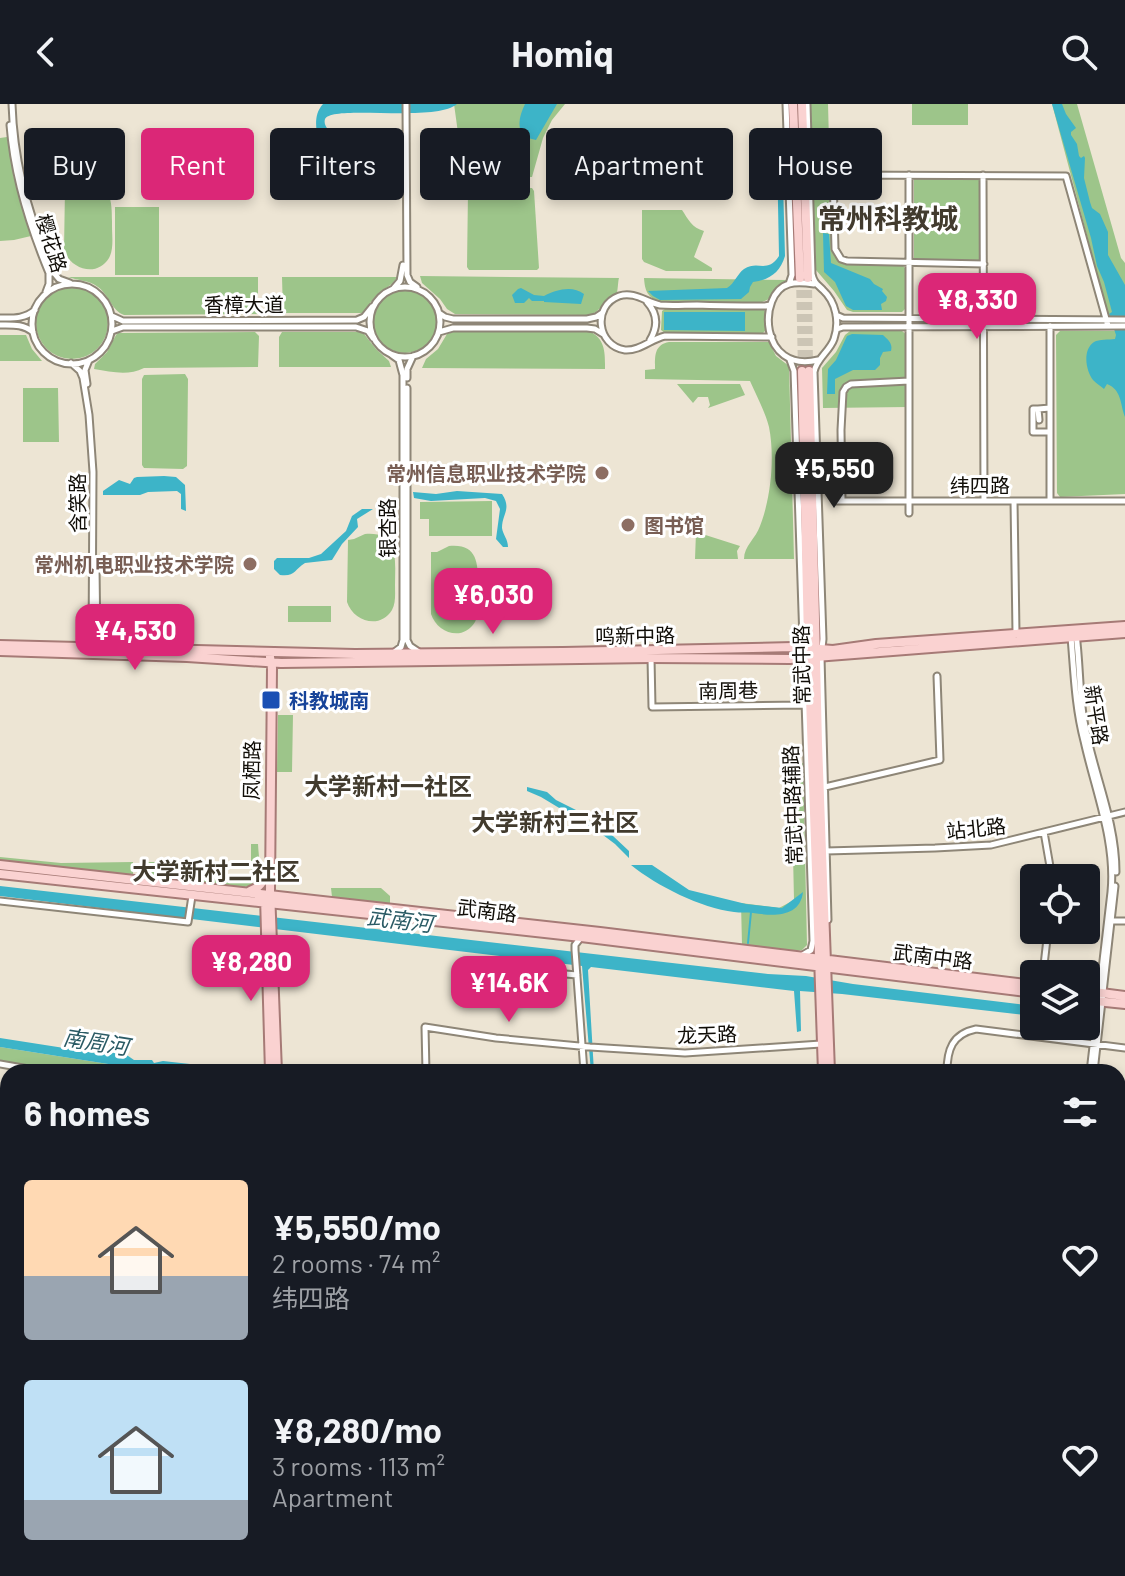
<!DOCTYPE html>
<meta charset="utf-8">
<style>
:root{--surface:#171b24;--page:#242831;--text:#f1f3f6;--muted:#9ea1a6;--accent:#db2777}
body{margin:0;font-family:Barlow,"Noto Sans SC",sans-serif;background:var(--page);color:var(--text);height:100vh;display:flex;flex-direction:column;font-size:30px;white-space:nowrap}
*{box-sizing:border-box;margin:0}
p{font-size:26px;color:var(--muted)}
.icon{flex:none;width:44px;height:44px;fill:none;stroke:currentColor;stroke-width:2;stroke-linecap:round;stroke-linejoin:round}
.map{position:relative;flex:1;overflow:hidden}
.side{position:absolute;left:0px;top:960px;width:1126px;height:512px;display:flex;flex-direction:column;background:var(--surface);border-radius:24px 24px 0 0;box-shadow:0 4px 12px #0003}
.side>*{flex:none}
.hud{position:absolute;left:24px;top:24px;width:1078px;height:72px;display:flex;gap:16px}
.fabs{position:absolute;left:1020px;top:760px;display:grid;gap:16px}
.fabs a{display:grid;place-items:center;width:80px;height:80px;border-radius:8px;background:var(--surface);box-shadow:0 4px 12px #0003;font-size:40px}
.price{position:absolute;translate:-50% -68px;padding:0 18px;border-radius:16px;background:var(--accent);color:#fff;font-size:26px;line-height:52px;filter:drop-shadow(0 2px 4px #0008)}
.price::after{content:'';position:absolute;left:50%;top:48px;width:24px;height:18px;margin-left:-12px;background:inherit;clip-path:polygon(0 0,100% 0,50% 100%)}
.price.current{background:#222;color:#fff}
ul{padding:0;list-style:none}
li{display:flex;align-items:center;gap:24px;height:200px;padding:0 24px}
li span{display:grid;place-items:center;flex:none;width:224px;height:160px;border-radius:8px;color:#555}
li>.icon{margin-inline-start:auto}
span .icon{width:96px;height:96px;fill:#fffc;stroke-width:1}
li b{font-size:34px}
h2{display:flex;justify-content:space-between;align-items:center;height:96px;padding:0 24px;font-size:34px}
.pill{padding:0 28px;border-radius:8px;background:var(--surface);box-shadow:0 4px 12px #0003;font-size:28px;line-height:72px}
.pill.current{background:var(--accent);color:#fff}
header{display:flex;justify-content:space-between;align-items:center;height:104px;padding:0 24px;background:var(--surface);font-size:36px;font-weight:700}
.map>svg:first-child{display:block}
.green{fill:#9dc58a}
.water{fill:#3db4c8}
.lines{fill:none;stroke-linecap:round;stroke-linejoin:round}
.stream{stroke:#3db4c8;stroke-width:2}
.major-tunnel{stroke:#ccc5b5;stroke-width:8;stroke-dasharray:8 4;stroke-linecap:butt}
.minor-casing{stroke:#8e8677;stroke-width:9}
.major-casing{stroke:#a67a76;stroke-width:12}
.highway-casing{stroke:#a67a76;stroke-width:13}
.minor{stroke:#fff;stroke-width:5}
.major{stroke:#fad2d1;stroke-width:8}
.highway{stroke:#f7b4b2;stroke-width:9}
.rail{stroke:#6d685d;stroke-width:2;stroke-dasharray:16 8;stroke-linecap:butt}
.education-dot{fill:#8d6e63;stroke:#fff;stroke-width:3}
.transit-dot{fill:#1a4fb4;stroke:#fff;stroke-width:3}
.labels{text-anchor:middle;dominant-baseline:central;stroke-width:6;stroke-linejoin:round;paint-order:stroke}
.street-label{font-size:20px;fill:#110e08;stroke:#fff}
.education-label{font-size:20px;font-weight:bold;fill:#785e54;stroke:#fff;text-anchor:end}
.transit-label{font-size:20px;font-weight:bold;fill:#164399;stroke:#fff;text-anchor:start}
.water-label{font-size:22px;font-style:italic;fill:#2b5b65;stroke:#fff}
.quarter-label{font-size:24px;font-weight:bold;fill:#423b2e;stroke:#fff}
.district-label{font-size:28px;font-weight:bold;fill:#423b2e;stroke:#fff}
</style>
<header><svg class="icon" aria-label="back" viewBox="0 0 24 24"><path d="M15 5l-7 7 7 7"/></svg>Homiq<svg class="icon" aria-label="search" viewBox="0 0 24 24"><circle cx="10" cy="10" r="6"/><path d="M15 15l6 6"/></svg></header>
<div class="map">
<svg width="1125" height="1472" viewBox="0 0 1125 1472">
<rect width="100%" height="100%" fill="#ede5d4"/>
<path class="green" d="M454 0H565L552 16 543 34 532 73H513L512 45H467V39L458 29Z
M810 0H828L832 147 835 153 845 161H902L906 165V204L902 208H853L847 206 834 187 816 166Z
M912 0H968V21H912Z
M1052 0H1077L1121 154 1125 159V209L1109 210 1107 207Z
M7 33 14 74 31 132 14 136 0 137V34Z
M643 59H695L701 75 691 83 683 95H643V81H663L664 77 643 76Z
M914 74H981L982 156 914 157Z
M82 78C113 75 112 99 112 122 112 132 114 145 109 154 97 174 70 165 64 146L65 84H70Z
M470 83 532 84 534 87 539 164 537 166H469L467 163 468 87Z
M115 103H159V171H115Z
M642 106H682C688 115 692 124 704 127L694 153 712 164V167H666L644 158 642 155Z
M420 172 619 174C618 177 618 185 617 188 614 192 596 209 591 211L455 210 447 205 440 195 422 179Z
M68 173H258V210L124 211C112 207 109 191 98 183 89 176 79 177 68 173Z
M282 173H397C392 183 383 184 376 192 370 198 368 204 362 209H283Z
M644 174 788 176 767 196 762 198H659C647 192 645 187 644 174Z
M36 219a36 36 0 1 1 72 0a36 36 0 1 1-72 0Z
M373 217a32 32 0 1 1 64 0a32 32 0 1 1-64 0Z
M665 205H763L765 207V227L763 229H665L661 226 662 207Z
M850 227H902L907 231V303L823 304 822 264 836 248 845 231Z
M1060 227H1125V390L1060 393 1057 389 1056 231Z
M255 228 259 232 258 263 144 264C128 272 112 268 94 265L95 260 107 248 116 231 118 229Z
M282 228H359L364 230 376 245 389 257 391 263H279V233Z
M453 228H591C606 236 605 251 605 265L422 264 426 255 438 245 447 230Z
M0 231H26L32 245 42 257H0Z
M669 238H769L776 252 789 262 794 455H744C744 442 756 434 760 422 771 394 775 353 769 323 765 307 756 291 750 277L645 275V266L655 265C655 252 654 241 669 238Z
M185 270 188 275 187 362 183 365 144 364 142 361V275L144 271Z
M677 280H740L745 291 708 304 710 301 708 293H698L693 299Z
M23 284H58L59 338H23Z
M492 397V432H429V415H420V398Z
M696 428 740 442 737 447 738 455H695Z
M365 430C400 427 395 457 395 481 395 489 396 499 392 506 380 526 353 517 347 498L348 436 354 435Z
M449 442C480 439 478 463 478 486 478 496 480 509 475 518 463 538 437 529 431 510V448H437Z
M288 502H331V518H288Z
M278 611H293L292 668H277Z
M791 659H803L807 841 802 846 797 847 742 841 741 799 779 804 794 796Z
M251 740H258C259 762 266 780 240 784L140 773V758H203V773L246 779 251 774Z
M0 753 61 759 133 758V772L0 756Z
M331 784H381L390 792V801L332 793Z
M0 943 159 968H70L0 957Z
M912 1464H1025L977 1472H913Z"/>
<path class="water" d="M323 0H457C435 19 332 0 325 15 323 22 329 25 332 31 335 40 334 48 332 57 318 68 305 59 291 51L282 53V45L302 42 306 35 310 32H317C316 21 314 10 323 0Z
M525 0H557L536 36 524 33C516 22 520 11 525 0Z
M1052 0H1062L1066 10 1076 24 1071 28V31L1077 40 1079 52 1081 54 1084 52 1085 54 1084 74 1090 98 1092 104 1100 110 1108 128V151L1125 181V313C1120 300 1122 286 1107 280L1104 285C1101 282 1097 280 1093 276 1086 267 1082 246 1094 238 1099 235 1109 236 1115 235L1116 231 1109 210 1112 208 1104 178 1097 162 1091 134Z
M771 38 782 42 785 152C780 169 769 176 753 178L750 183 749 188 741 195 660 196 653 192 648 187 727 184C735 179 737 170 744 165 758 156 767 170 779 152L777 49 771 47Z
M823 129 829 130 831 159 870 175 874 180 883 185 882 187 887 193 886 197 881 200 882 206H853L846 202 835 178 824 168Z
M521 184 534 191 544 192C556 186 572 181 584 190L581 200 544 198V197H532L529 194 524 199H515L512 191 518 185Z
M664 208H745V227L664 226Z
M852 230 883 231C888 236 893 239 891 247L883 248 880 254V261L875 266H853L835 275V290H827L828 265 836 256 847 232Z
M164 372 176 373 185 381 186 407 181 405V390L177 387 148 388 140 391H103V387L119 376 130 380 134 374 137 373Z
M457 387 502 390C512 405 502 410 502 424 503 431 508 435 508 443H503L496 435 500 405 496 397 485 394 431 397 414 394 413 388 436 390Z
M362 405H373L357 415 358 423 342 440 332 456 305 459C294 466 295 473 280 471L274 465V457L277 454H309L321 450 346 427 352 412Z
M527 683 547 688 556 696 576 706 593 720 613 732 629 747V754L615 740 599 728 541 693 527 687Z
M631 761H652L689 786 746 800 782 804 803 788C800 814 773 812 753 809 747 808 740 809 734 808 701 804 657 782 631 761Z
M0 782 768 870 806 872 853 880 1034 902V912L842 890 800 887 801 927 797 928 794 887 591 863 588 866 594 968H591L582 862 0 792Z
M0 934 109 951 118 945 134 956H152L154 959 163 957 199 961 205 967 208 965 215 968H159L0 943Z"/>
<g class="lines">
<path class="stream" d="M157 59H170
M748 839 751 808
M637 1472 645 1471"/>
<path class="major-tunnel" d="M800 174 802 267
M808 174 809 267"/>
<g class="minor-casing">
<path id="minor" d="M12 0C14 60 29 115 54 169L59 175 70 179
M406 0 407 171 410 178 417 183
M786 0 792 171 789 180
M807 0 812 170C814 179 817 180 823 186 836 198 840 218 834 235 830 247 816 255 814 268L823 535 821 553 828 816
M10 21C14 73 29 121 49 169V180L46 188
M983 71 984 397
M984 160 847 157 841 155 835 145 833 71 1066 72 1108 222
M814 180C807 179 796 178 789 180 757 189 759 270 818 256
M32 220a40 40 0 1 1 80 0a40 40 0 1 1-80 0Z
M370 218a35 35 0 1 1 70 0a35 35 0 1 1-70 0Z
M394 184 400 177 403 161
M647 198C658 210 658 223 650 236
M770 201 765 202C743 202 720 202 697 201 685 201 672 202 660 201 646 198 634 187 619 192 592 202 597 242 625 246 640 247 651 235 665 232L772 233
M439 209 445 213 453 215H587L596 213 602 209
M836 211 843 214 1125 216
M112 212 123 217 357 216 364 213 372 203
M0 214C14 214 24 215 35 206
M0 221C13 221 23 220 33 228
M837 225 843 223 1125 222
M112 227 123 223H356L368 227 373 234
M439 228 453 224H587L595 225 603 230
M392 251 399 256 403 271V536L401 543 393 549
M790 256 794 267 813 837 811 846 801 852
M71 259 80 267 83 274 89 311 93 368 92 545
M407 274V265L413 252
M87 280 85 266 89 256
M407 284V536L410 542 419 548
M1038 305H1033V328H1050
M1039 316 1038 305 1050 304
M835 397H1125
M842 397 841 326 843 288 846 283 851 280 909 277
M1014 397 1016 529
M1050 397V222
M909 409V71
M96 462 97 544
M1076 530C1080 559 1079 588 1084 617 1093 668 1116 716 1116 768
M1071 533C1074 568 1075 603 1084 637 1095 687 1116 737 1111 788L1090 968
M651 554 652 603 805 601
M825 683 940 656 937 572
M1044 728 1052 774
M826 747 935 744 991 741 1125 708
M0 797 188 818 192 792
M1113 817H1125
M582 832 575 841V846L584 968
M520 866 577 871
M1043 870 1048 826
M0 960 46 968
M426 968 425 923 496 934 590 943 685 949 821 940
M947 968C947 946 952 930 976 925L1125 944
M1094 968 1115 782
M1118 1207 1125 1211
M0 1352 8 1353
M0 1358 8 1359
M131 1464 132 1472
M143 1464 144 1472
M645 1464 646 1472
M650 1464 651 1472
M520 1472 570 1464
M546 1472 597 1464"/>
</g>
<g class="major-casing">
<path id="major" d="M793 0 800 174
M802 0 808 174
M802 267 808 536 823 968
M809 267 818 639 830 968
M0 541 355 550 563 548 793 543 833 546 876 540 1125 522
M0 547 187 553 281 559 651 554 790 555 1125 529
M270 553 272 564 270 787 277 968
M0 761 600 828 1034 881
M0 770 581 833 1034 889
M250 787C262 783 264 776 266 764
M265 793 270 968
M1086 887 1125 892
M1086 896 1125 900
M1118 1106 1125 1107
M1118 1112 1125 1113
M0 1161H8
M0 1167 8 1168
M324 1464 325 1472
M336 1464 337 1472
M897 1464 898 1472
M904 1464 905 1472"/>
</g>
<g class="highway-casing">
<path id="highway" d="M1118 1246 1125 1251
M1118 1254 1125 1258
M1118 1363 1125 1360
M1118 1371 1125 1369
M1118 1380 1125 1378
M701 1472 736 1464
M734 1472 768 1464"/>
</g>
<use href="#minor" class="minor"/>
<use href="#major" class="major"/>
<use href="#highway" class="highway"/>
<path class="rail" d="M1118 1351 1125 1349
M464 1472 516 1464"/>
</g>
<g class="education-dot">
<circle cx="602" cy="369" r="8"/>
<circle cx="628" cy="421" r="8"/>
<circle cx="250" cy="460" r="8"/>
</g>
<rect class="transit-dot" x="261" y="586" width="20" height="20" rx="4"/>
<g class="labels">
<g class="street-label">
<text transform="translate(52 139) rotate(73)">樱花路</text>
<text x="244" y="200">香樟大道</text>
<text x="980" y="381">纬四路</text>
<text transform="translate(77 399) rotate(-90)">含笑路</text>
<text transform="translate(387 424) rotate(-90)">银杏路</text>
<text transform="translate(635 531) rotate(-1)">鸣新中路</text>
<text transform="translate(801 561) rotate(-91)">常武中路</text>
<text transform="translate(728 586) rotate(-1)">南周巷</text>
<text transform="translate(1097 611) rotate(81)">新平路</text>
<text transform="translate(251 666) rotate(-89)">凤栖路</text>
<text transform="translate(792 701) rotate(-92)">常武中路辅路</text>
<text transform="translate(976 724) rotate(-6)">站北路</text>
<text transform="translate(487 806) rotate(7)">武南路</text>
<text transform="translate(933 852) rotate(7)">武南中路</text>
<text transform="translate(707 930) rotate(-2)">龙天路</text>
</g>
<g class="education-label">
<text x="586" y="369">常州信息职业技术学院</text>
<text x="644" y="421" text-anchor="start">图书馆</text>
<text x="234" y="460">常州机电职业技术学院</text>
</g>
<g class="transit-label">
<text x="289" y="596">科教城南</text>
</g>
<g class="water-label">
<text transform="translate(400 815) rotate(7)">武南河</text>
<text transform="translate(96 937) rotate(9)">南周河</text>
</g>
<g class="quarter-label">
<text x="388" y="681">大学新村一社区</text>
<text x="555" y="717">大学新村三社区</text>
<text x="216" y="766">大学新村二社区</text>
</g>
<g class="district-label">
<text x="888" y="114">常州科教城</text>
</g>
</g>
</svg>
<div class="fabs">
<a><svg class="icon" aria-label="locate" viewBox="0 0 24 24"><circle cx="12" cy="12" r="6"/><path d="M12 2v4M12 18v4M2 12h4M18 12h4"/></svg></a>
<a><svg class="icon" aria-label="layers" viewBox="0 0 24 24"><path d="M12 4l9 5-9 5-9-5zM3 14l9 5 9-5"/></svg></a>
</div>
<b class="price" style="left:977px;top:237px">¥8,330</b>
<b class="price current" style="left:834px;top:406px">¥5,550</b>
<b class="price" style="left:493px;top:532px">¥6,030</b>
<b class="price" style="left:135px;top:568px">¥4,530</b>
<b class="price" style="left:251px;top:899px">¥8,280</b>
<b class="price" style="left:509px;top:920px">¥14.6K</b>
<div class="hud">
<a class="pill">Buy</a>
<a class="pill current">Rent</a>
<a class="pill">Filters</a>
<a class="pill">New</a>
<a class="pill">Apartment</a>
<a class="pill">House</a>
</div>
<section class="side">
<h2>6 homes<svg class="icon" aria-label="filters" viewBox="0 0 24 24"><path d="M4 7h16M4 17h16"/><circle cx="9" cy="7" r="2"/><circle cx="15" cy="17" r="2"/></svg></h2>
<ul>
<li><span style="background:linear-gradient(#ffd9b3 60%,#9aa5b1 0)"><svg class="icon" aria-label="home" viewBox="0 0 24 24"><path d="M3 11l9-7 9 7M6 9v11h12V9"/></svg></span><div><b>¥5,550/mo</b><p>2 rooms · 74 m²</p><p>纬四路</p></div><svg class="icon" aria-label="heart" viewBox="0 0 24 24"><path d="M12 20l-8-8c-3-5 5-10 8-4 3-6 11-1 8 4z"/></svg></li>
<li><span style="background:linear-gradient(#bfe0f5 75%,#9aa5b1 0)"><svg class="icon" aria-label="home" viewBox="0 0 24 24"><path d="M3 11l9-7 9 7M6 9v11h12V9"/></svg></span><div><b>¥8,280/mo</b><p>3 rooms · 113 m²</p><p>Apartment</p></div><svg class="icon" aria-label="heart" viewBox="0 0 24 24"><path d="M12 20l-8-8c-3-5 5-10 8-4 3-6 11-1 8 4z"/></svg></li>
</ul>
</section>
</div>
